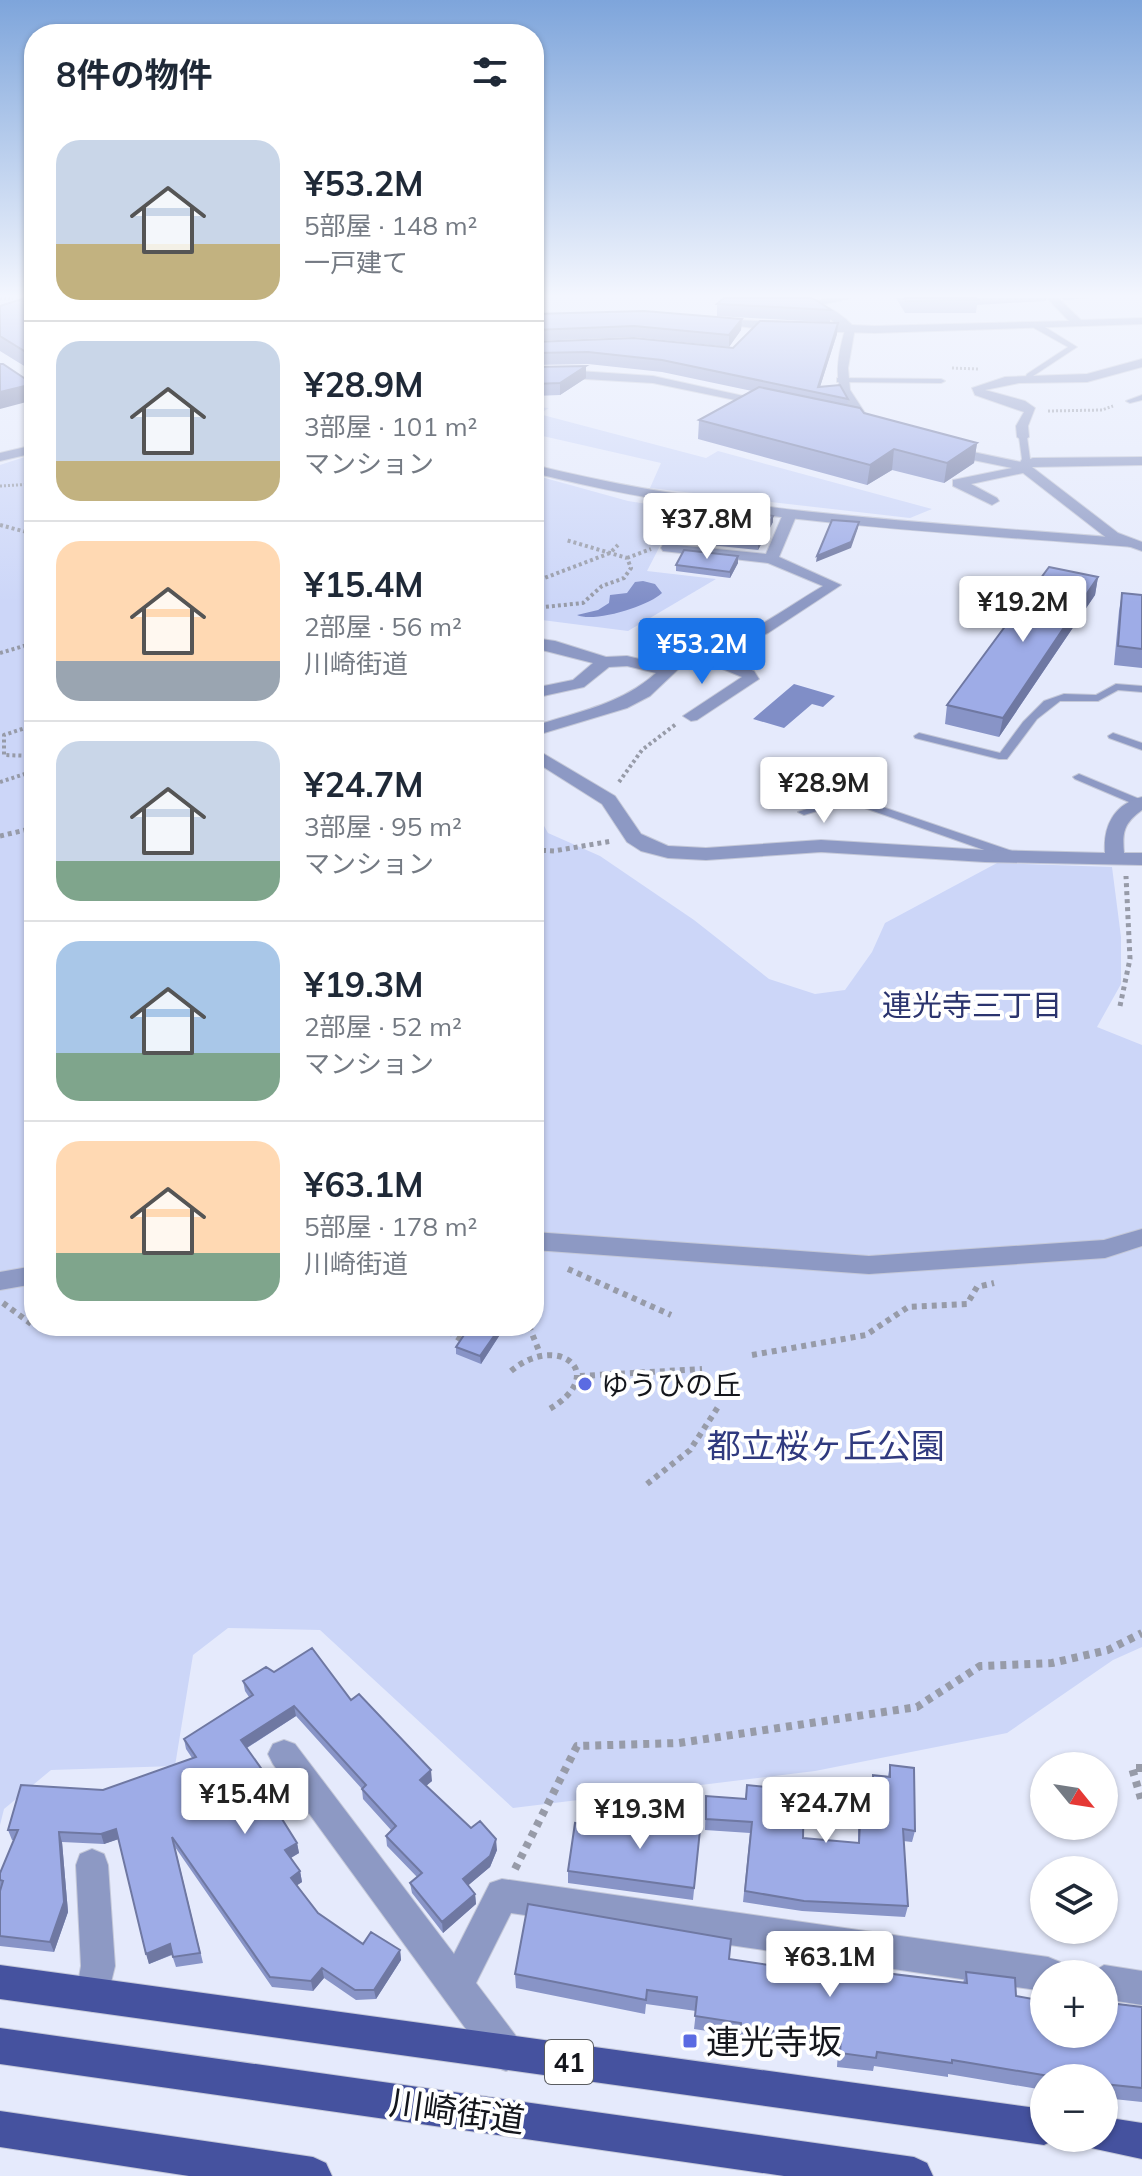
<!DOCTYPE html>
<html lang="ja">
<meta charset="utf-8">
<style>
:root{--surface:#fff;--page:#f6f6f7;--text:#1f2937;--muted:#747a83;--line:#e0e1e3;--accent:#1a73e8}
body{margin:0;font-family:Mulish,"Noto Sans JP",sans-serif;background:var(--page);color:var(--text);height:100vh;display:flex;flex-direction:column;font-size:30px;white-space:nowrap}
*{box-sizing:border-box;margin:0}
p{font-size:26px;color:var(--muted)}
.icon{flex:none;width:44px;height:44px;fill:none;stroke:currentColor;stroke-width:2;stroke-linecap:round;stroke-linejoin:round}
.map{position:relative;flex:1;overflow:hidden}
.details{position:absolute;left:24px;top:24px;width:520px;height:1312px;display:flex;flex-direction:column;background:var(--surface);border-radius:32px;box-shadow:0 2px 6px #0004}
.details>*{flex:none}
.needle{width:52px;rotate:120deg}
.fabs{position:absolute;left:1030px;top:1752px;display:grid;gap:16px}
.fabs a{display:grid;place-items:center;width:88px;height:88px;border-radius:50%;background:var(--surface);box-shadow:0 2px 6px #0004;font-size:40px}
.price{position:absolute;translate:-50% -68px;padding:0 18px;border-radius:8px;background:#fff;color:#222;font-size:26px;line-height:52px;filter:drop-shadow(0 2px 4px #0008)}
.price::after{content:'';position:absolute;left:50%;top:48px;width:24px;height:18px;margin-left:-12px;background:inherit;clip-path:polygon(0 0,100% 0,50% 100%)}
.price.on{background:var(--accent);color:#fff}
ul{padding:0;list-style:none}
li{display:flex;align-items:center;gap:24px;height:200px;padding:0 32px}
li+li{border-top:2px solid var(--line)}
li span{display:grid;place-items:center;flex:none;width:224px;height:160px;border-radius:24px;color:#555}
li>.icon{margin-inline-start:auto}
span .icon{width:96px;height:96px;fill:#fffc;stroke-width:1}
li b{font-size:34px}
h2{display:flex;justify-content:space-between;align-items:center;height:96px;padding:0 32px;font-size:34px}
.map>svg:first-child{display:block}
.green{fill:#ccd6f8}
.water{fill:#808ec7}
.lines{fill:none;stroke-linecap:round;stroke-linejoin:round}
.service-casing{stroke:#c4c8d8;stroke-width:2}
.minor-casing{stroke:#c4c8d8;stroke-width:2}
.tertiary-casing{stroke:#c4c8d8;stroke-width:2}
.primary-casing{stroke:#c4c8d8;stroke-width:2}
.path-far4{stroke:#979ba8;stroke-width:3;stroke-dasharray:2 2;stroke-linecap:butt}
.path-far3{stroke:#979ba8;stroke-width:4;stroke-dasharray:3 3;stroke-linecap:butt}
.path-far2{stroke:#979ba8;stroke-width:5;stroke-dasharray:4 4;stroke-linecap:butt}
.path-far1{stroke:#979ba8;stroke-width:6;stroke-dasharray:5 5;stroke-linecap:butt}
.path{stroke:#979ba8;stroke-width:8;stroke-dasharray:6 6;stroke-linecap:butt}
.service{fill:#8d99c4;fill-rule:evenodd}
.minor{fill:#8d99c4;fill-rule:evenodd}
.tertiary{fill:#8d99c4;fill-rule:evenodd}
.primary{fill:#45529f;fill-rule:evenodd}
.wall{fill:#8894c7}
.shaded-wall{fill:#6f78a2}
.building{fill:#9eace7;stroke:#6f78a2;stroke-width:2}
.poi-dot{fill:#5b6be2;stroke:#fff;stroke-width:3}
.labels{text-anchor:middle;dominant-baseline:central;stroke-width:8;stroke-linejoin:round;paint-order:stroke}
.shield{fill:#fff;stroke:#5a5c60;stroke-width:2}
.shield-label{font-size:26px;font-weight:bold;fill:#14161c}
.poi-label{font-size:28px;fill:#14161c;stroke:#fff;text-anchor:start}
.neighbourhood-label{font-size:30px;fill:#2b346e;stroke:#fff}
.near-park-label{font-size:34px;fill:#303a7f;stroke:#fff}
.near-poi-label{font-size:34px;fill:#14161c;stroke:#fff;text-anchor:start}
.near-street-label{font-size:34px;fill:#14161c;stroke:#fff}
</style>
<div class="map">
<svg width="1142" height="2176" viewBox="0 0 1142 2176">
<rect width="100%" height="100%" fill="#e5eafc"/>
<path class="green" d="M534 407 549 408 539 414 706 458 718 451 932 509 910 518 650 488 661 463 534 434Z
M34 454V1326H534V808L548 833 600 856 694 920 769 979 815 994 845 990 872 952 885 923 997 863 1112 867 1121 937V984L1097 1027 1142 1045V1647L1113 1660 1007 1733 815 1771 513 1808 320 1630 228 1628 193 1655 175 1766 51 1770 4 1809 0 1825V465Z
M534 475 628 501 679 509 647 571 716 579 628 631 534 619Z"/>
<path class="water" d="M643 581 655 584 662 593C649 606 594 623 577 615L598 610 609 603 610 595 627 593 635 582Z
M794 684 835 696 823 707 812 704 784 728 753 719Z"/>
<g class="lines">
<g class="service-casing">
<path id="service" d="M1034 324H1040L1077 347 1030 378 1026 376 1027 374 1068 347 1034 328Z
M837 378 941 379 945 381 941 383 840 382H837Z
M1142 395V400L1130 403 1126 401Z
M1023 435 1027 437 1030 459 1025 468 1022 469 1018 466 1022 459 1019 437Z
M1116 684 1142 686V692L1118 690 1098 701H1060L1037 719 1007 759H999L915 738 914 736 919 733 1000 753 1023 722 1044 701 1064 694 1096 695Z
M1113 733 1142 743V750L1109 738 1108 736Z
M1079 774 1142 800V806L1136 805 1075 779 1073 777Z
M839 798 865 801 1018 853 1020 856 1014 860 1010 859 859 806 840 804 804 815 798 812Z"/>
</g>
<g class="minor-casing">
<path id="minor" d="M826 298H851L817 306 812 303Z
M1047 298H1058L1081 320 1142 318V324L875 333 768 330 709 322 715 319 875 326 1069 321Z
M1142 359V367L1087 382 1019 383 985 390 1025 401 1035 408 1028 426 1029 437 1023 441 1017 437 1016 426 1024 412 975 395 972 388 1005 377 1087 374Z
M534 368 653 376 775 403 769 407 653 383 534 376Z
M949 447 1021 462 1033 458 1142 457V465L1032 467 1118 533 1142 542V551L1108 539 1023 473 971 484 997 498 999 501 992 505 953 486V480L1012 468 944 454V448Z
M692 499 699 503 677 545 766 554 783 514 790 510 797 514 779 557 841 585 768 633 716 655 754 671 759 679 697 720 691 721 683 716 742 677 698 659H689L650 696 627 708 534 736V726C577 712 622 704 656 673L627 666 609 667 584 687 534 698V688L573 680 593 663 534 648V638L555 641 606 657 627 656 664 665C686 644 709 650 737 637 767 623 794 603 823 586L768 563 663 551 661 548 685 503Z
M534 748 615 796 641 834 668 846 706 848 821 840 985 850 1105 853C1103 826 1114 804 1142 797V810C1124 823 1122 832 1124 853H1142V865L985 862 821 852 706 860 668 858 641 851 627 842 602 804 534 761Z
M1142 1229V1246L1105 1258 869 1274 534 1250V1232L869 1256 1104 1240Z
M34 1266V1284L0 1290V1272Z
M284 1740 295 1744 454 1954 490 1883 502 1879 1048 1957 1060 1962 1065 1974H1044V1991L511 1913 476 1983 519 2040 524 2053 519 2066 506 2071 493 2066 273 1764 268 1754 273 1744Z
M92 1849 104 1854 108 1865 115 1966 105 2007 93 2012 81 2007 76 1995 81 1966 76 1865 80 1854Z
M1104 1965 1142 1971V2005L1104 1999V1974H1090Z"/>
</g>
<g class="tertiary-casing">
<path id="tertiary" d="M777 298C809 298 832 303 855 328L848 368 850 390 871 422 869 425H861C833 395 834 368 845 330L816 309Z
M34 445V453L0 461V453Z
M534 465C731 514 931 522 1133 539L1140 543 1133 547C931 531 731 523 534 473Z"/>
</g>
<g class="primary-casing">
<path id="primary" d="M0 1965 1044 2109V2138H1058L1044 2145 0 1999Z
M0 2028 914 2157 927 2163 933 2176H784L0 2064Z
M0 2111 313 2157 326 2163 332 2176H189L0 2147Z
M1104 2117 1142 2123V2159L1091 2148 1087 2138H1104Z"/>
</g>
<path class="path-far4" d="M0 299 13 298
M952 368 978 369
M1048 411 1102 410 1113 406
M0 486 34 484"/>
<path class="path-far3" d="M0 525 34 534
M627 558 651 549
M534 582 610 553 618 545
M534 608 583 603 602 586 624 578 631 568 627 558 566 540
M0 653 34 643
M34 725 4 735V755L34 756
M0 782 34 771
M619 782 642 750 676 724"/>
<path class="path-far2" d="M0 836 34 828
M534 850 554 851 612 841
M1120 1006 1130 959 1126 876"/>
<path class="path-far1" d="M568 1269 671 1315
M3 1303 34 1326
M440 1326 462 1340
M529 1326 539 1351
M752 1355 866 1335 908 1307 967 1304 977 1287 994 1283
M511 1371C559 1331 612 1375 546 1411
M580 1376 702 1369
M647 1484 690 1450 720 1404"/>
<path class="path" d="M1142 1768H1132L1142 1802
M515 1869 577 1746 679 1743 917 1707 980 1666 1052 1663 1108 1650 1142 1633"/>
<use href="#service" class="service"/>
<use href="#minor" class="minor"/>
<use href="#tertiary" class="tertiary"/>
<use href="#primary" class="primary"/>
</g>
<path class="wall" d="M34 298V372L0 351V306Z
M896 298H1046V301L977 305 976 313H905Z
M1062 298H1088L1064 300Z
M717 304 831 310 830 322 838 323 837 334 820 387 848 399 847 405 864 413 977 443 974 463 944 483 892 470 867 485 698 439 699 420 752 391 662 372 588 364 534 365V342L733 348 822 322 717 316Z
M534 314 742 319 741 330 729 347 634 337 534 341Z
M534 367 586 378 560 395 534 396Z
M773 516V522L758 550 690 543V537Z
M738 563 730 578 676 571V565Z
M1098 577 1095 595 999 737 945 724 947 705Z
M1122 593 1142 595V668L1114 665 1119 611Z
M501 1333 481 1364 456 1354V1347Z
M274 1672 351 1700 432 1781 426 1786 471 1828 497 1850 490 1867 468 1885 475 1894 476 1904 443 1933 412 1893 410 1883 417 1877 387 1846 386 1836 391 1830 363 1799 362 1789 296 1716 247 1748 263 1771 265 1781 260 1784 297 1843 299 1853 291 1858 300 1871 302 1882 297 1885 318 1913 363 1944 400 1950 401 1960 376 1999 356 2000 324 1978 313 1991 272 1987 175 1847 203 1963 176 1967 172 1955 149 1964 118 1839 104 1844 62 1842 68 1912 54 1952 0 1946V1873L14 1840H12L8 1830 103 1790 192 1758 186 1749 184 1739 249 1697 245 1691 243 1681Z
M890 1765 915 1831 912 1842 903 1841 908 1906 905 1917 802 1911 743 1902 750 1833 705 1830 706 1796 745 1799 747 1785 803 1838 858 1843V1812L861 1801 871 1803V1786L873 1775 888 1776Z
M701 1820 693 1900 568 1883V1871L645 1833Z
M817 1956 877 1972 963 1983 966 1972 1016 1996 1105 2012 1109 2003 1142 2007V2102L1104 2098V2078H1044V2090L948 2074V2077L874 2066 873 2071 837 2067 838 2051 739 2042 740 2036 694 2029 696 2011 646 2004 645 2014 516 1988 515 1974 729 1959 814 1971Z"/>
<path class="shaded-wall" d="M742 319 741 330 729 347V335Z
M838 323 837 334 818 393V387Z
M586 366V378L560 395V383Z
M33 384 34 400 0 409V392Z
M977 443 974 463 944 483 947 463Z
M894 449 892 470 867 485 870 465Z
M773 516V522L758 550V544Z
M859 522 858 528 851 548 816 562 817 556Z
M738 556V563L730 578V572Z
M1098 577 1095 595 999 737 1003 718Z
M501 1326V1333L481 1364 480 1356Z
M294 1706 296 1716 243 1750 241 1740Z
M431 1770 432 1781 421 1790 420 1780Z
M263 1771 265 1781 257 1786 255 1776Z
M116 1829 119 1839 104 1844 101 1834Z
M59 1832 62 1842 68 1912 54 1952 50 1942Z
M496 1839 497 1850 490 1867 464 1889 463 1879Z
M297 1843 299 1853 287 1860 285 1850Z
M300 1871 302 1882 293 1888 291 1878Z
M475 1894 476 1904 443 1933 442 1922Z
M170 1944 173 1954 149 1964 146 1954Z
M400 1950 401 1960 376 1999 374 1990Z
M322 1968 324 1978 313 1991 311 1981Z"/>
<path class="building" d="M25 298H34V357L0 336V306Z
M724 298H811L816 300 831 310 717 304Z
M905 298H976L978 300 906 301Z
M644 311 742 319 729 335 634 326 534 330V314Z
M760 321 838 323 818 387 840 385 848 399 662 360 588 352 534 353V342L634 338 733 348Z
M0 364H3L33 384 0 392Z
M586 366 560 383 534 384V367Z
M759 387 860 408 864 413 977 443 947 463 894 449 870 465 699 420Z
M708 505 773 516 758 544 690 537Z
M832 520 859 522 851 542 817 556Z
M684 550 738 556 730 572 676 565Z
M1049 567 1098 577 1003 718 947 705Z
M1122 593 1142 595V649L1118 646Z
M470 1326H501L480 1356 456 1347Z
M312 1648 351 1700 359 1694 431 1770 420 1780 471 1828 480 1821 496 1839 490 1856 463 1879 475 1894 442 1922 410 1883 422 1873 386 1836 396 1826 362 1789 366 1785 294 1706 241 1740 263 1771 255 1776 297 1843 285 1850 300 1871 291 1878 318 1913 363 1944 371 1932 400 1950 374 1990H355L322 1968 311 1981 270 1977 172 1837 200 1953 173 1957 170 1944 146 1954 116 1829 101 1834 59 1832 64 1902 50 1942 0 1936V1891L3 1881 0 1880V1873L18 1830H8L21 1785 103 1790 196 1757 184 1739 253 1695 243 1681 266 1667 274 1672Z
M890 1765 914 1768 915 1831 903 1829 908 1906 804 1901 745 1891 752 1822 706 1819V1796L746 1799 747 1785 804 1791 803 1838 859 1843 861 1801 873 1803V1775L890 1777Z
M647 1813 701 1820 694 1888 568 1871 575 1823 645 1833Z
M528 1904 731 1939 729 1959 816 1972 817 1956 877 1964V1972L967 1983 966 1972 1015 1978 1016 1996 1044 2001V2034H1104V2012L1110 2013 1109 2003 1142 2007V2088L1104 2084V2078H1061L952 2060V2063L877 2052 876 2058 840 2053 841 2038 741 2028V2023L695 2016 697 1997 647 1990 646 2000 515 1974Z"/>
<linearGradient id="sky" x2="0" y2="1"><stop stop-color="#7ea5db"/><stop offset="0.49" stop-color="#f3f6fe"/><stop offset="1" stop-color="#f3f6fe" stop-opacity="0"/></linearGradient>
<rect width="1142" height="603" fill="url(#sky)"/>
<g class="poi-dot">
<circle cx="585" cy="1384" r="8"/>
<rect x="682" y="2033" width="16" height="16" rx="4"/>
</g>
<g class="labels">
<rect class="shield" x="545" y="2040" width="48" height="44" rx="6"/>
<g class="shield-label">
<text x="569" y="2062">41</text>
</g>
<g class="poi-label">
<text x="601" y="1384">ゆうひの丘</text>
</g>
<g class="neighbourhood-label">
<text x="972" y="1005">連光寺三丁目</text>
</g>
<g class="near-park-label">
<text x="826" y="1445">都立桜ヶ丘公園</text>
</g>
<g class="near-poi-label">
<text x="706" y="2041">連光寺坂</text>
</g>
<g class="near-street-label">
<text transform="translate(457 2111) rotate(8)">川崎街道</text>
</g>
</g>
</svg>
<div class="fabs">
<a><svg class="needle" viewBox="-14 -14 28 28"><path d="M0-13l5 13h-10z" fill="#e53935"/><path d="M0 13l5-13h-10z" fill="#747a83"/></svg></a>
<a><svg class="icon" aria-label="layers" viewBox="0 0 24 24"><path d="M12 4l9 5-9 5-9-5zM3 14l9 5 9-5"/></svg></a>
<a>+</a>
<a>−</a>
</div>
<b class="price" style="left:707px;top:561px">¥37.8M</b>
<b class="price" style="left:1023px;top:644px">¥19.2M</b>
<b class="price on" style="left:702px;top:686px">¥53.2M</b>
<b class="price" style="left:824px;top:825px">¥28.9M</b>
<b class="price" style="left:245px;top:1836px">¥15.4M</b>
<b class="price" style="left:826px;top:1845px">¥24.7M</b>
<b class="price" style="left:640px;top:1851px">¥19.3M</b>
<b class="price" style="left:830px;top:1999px">¥63.1M</b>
<section class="details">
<h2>8件の物件<svg class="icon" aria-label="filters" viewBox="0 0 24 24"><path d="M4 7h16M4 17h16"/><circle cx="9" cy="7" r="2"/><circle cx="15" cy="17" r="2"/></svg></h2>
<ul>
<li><span style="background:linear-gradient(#c9d6e8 65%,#c2b280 0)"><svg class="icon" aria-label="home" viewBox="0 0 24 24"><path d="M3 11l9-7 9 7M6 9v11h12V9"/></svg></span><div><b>¥53.2M</b><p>5部屋 · 148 m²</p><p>一戸建て</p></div></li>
<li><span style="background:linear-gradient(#c9d6e8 75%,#c2b280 0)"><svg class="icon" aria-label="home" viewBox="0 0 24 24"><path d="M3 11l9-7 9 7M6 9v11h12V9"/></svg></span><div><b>¥28.9M</b><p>3部屋 · 101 m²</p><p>マンション</p></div></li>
<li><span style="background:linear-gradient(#ffd9b3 75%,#9aa5b1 0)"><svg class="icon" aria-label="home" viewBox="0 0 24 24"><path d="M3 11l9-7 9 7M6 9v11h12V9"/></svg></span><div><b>¥15.4M</b><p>2部屋 · 56 m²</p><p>川崎街道</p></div></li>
<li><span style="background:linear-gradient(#c9d6e8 75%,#7fa58c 0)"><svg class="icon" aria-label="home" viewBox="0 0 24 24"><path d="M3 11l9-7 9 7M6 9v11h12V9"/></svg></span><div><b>¥24.7M</b><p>3部屋 · 95 m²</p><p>マンション</p></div></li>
<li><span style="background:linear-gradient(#a9c7e8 70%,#7fa58c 0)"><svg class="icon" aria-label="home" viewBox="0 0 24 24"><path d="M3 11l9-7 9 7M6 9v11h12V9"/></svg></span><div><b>¥19.3M</b><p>2部屋 · 52 m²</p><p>マンション</p></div></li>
<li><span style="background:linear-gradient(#ffd9b3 70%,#7fa58c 0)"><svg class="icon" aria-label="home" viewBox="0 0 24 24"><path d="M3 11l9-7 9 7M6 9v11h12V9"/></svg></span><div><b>¥63.1M</b><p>5部屋 · 178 m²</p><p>川崎街道</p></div></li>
</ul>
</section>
</div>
